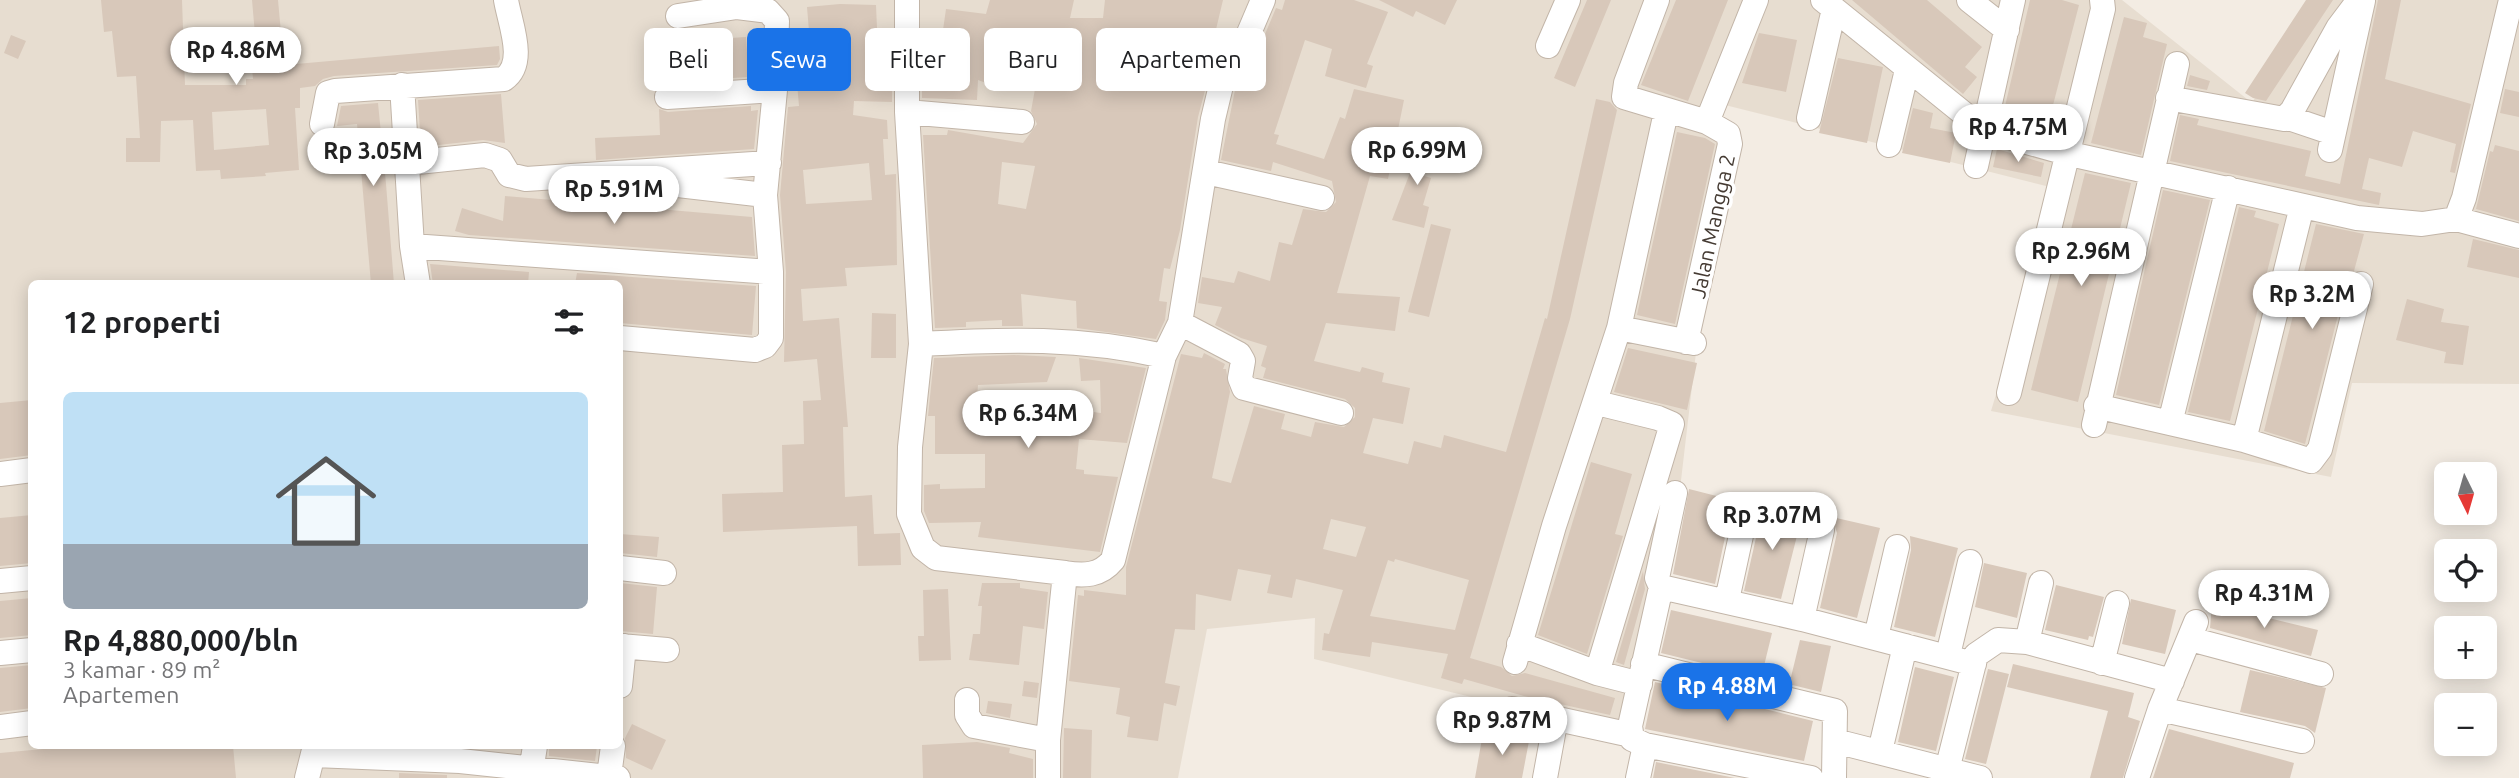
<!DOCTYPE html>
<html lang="id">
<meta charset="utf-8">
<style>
:root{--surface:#fff;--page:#f6f6f6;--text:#202124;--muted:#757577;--accent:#1a73e8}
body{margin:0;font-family:Ubuntu,sans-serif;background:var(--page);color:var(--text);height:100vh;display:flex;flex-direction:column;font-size:26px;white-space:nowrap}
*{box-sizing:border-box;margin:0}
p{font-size:23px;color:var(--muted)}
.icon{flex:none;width:38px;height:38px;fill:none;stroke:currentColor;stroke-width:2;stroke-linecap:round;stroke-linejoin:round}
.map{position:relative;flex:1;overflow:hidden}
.details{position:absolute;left:28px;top:280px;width:595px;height:469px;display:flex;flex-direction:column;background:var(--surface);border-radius:10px;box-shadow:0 4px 18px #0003}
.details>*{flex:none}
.guide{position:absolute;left:644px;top:28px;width:665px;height:63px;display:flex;gap:14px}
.needle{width:46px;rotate:175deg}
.buttons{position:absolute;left:2434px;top:462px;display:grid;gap:14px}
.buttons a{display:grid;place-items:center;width:63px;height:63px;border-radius:10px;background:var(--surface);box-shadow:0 4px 18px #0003;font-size:35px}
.price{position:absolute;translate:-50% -60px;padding:0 16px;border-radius:24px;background:#fff;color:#222;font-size:23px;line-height:46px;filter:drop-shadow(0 2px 4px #0008)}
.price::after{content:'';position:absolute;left:50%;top:42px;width:21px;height:16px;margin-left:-10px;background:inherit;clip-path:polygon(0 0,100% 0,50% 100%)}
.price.current{background:var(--accent);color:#fff}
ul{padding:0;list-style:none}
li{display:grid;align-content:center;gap:14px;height:371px;padding:0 35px}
li span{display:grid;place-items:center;height:217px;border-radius:10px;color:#555}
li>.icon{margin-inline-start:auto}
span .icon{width:126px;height:126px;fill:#fffc;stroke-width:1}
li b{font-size:30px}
h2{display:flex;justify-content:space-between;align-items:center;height:84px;padding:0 35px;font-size:30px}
.tag{padding:0 24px;border-radius:10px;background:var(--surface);box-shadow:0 4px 18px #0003;font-size:24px;line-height:63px}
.tag.current{background:var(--accent);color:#fff}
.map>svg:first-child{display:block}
.residential{fill:#e7ddd0;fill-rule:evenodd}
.building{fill:#d8c8ba;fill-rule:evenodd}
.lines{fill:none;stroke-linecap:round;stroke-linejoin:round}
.minor-casing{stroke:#c2b5a8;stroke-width:26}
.minor{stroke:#fff;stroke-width:24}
.labels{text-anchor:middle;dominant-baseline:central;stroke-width:7;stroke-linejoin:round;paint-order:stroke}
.street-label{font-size:21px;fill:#453b33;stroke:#fff}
</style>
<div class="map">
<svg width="2519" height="778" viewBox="0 0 2519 778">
<rect width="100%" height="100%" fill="#f3ece3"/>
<path class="residential" d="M0 0H2122L2252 103 2313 0H2519V384L2352 383 2331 477 1991 411 2058 189 1725 105 1680 489 1629 735 1314 659 1315 618 1207 629 1178 778H0ZM32 284H620V746H32Z"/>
<path class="building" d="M101 0H182L185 85H246V79H253L250 46H256L252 0H278L282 44 295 43 296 64 499 46 500 59 497 65 334 76 323 79 315 86 300 88V108H295L299 170 265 173 266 176 221 179 220 170 196 171 193 120 161 121 160 162H126V138H140L136 76 117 77 112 31 104 32ZM266 109 269 145 214 150 212 112Z
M990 0H1074L1070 18H1103L1105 0H1223L1208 63 1212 64 1198 117 1180 230 1170 269 1164 268 1159 301 1167 302 1165 320 1156 339 1077 328 1076 301 1021 294 1023 326H1002V320L966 322V327L935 328 923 135H947L948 130 1023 143 1037 124 1031 111 1035 89 998 76 994 86 978 80 977 100 922 98V63L934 62 942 37 946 9 986 14ZM1002 162 1035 166 1026 209 998 204Z
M1285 0H1354L1388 12 1367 64 1373 66 1366 88 1325 76 1332 49 1305 40 1274 134 1279 135 1276 144 1324 159 1340 117 1345 119 1354 89 1404 100 1388 179 1370 176 1337 293 1400 297 1395 331 1326 323 1314 361 1360 372 1362 367 1384 373 1382 382 1410 388 1403 424 1373 418 1363 453 1408 464 1414 441 1441 448 1444 435 1506 452 1545 318 1547 319 1596 99 1610 102 1617 110 1570 319 1470 658 1501 667 1512 676 1525 673 1615 698 1610 715 1524 696 1464 679 1462 684 1441 678 1448 654 1372 642 1370 657 1322 650 1324 633 1329 634 1343 590 1296 579 1292 598 1267 593 1271 575 1238 569 1231 601 1196 594 1195 630 1175 629 1165 683 1180 686 1176 706 1164 703 1158 741 1127 737 1130 717 1116 714 1120 688 1069 681 1078 595 1084 596V590L1126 595V567L1181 354 1202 358 1204 353 1225 364 1223 369H1226L1230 392 1212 478 1231 483 1254 406 1285 414 1281 429 1311 437 1315 422 1344 427 1355 417V408L1345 399 1263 378 1266 368 1261 366 1267 346 1241 338 1215 325 1222 307 1198 303 1202 277 1234 283 1238 271 1270 281 1279 242 1292 245 1303 209 1326 212 1336 202 1332 181 1273 162 1271 171 1221 160 1236 85 1243 87 1276 8 1282 10ZM1331 519 1366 527 1356 557 1323 549ZM1395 559 1469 580 1455 630 1370 616 1388 560 1394 562Z
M1379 0H1457L1445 25 1416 11 1413 17Z
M1587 0H1611L1575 87 1554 78Z
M1676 0H1728L1688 101 1641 85Z
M1852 0H1927L1982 47 1965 67 1977 77 1963 94Z
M2030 0H2062L2079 5 2046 132 2002 119Z
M2306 0H2333L2266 101 2253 98 2245 93Z
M2378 0H2401L2385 79 2471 104 2455 173 2450 172 2456 144 2413 131 2402 167 2369 158 2362 189 2381 193 2379 205 2170 161 2180 115 2199 119 2197 125 2311 151 2305 176 2340 184Z
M840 4 876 5 878 51 885 50 886 65H892V102L854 101 853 115 887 120 888 139H883L885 175 896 174 897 265 845 268 847 286 801 289 803 321 839 318 848 427H843L845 497 872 495 874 534 900 533 901 565 858 566 857 526 723 532 722 494 783 492 782 445 804 444 803 401 821 400 817 359 784 362 786 272 780 195 788 107 799 106 797 83 817 82V30L809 31 807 7ZM869 163 872 200 806 204 803 170Z
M2124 17 2147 23 2143 37 2167 44 2141 155 2091 143Z
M1759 33 1797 40 1786 92 1742 83Z
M11 35 26 41 18 59 4 53Z
M746 37 749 77 666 82 657 87 654 43Z
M1838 58 1883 67 1867 143 1819 133Z
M2190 75 2210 81 2207 90 2187 86Z
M2505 89 2519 92V117L2500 113Z
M501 94 505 143 483 140 421 147 418 100Z
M378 103 386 184 394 284H371L357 124 337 126 341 106Z
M751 106V111L758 110 754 149 596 160 595 138 660 135 659 109 668 112Z
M1913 108 1933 113 1930 128 1956 133 1950 163 1902 153Z
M1426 131 1439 136 1424 176 1431 178 1423 205 1429 207 1424 228 1392 220Z
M1677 132 1705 138 1715 144 1675 324 1637 315Z
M2495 145 2519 151V221L2476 209 2490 151 2493 152Z
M1997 149 2044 163 2041 177 1993 167Z
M2085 173 2131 183 2078 402 2031 390Z
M2163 190 2210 200 2159 405 2116 395Z
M505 196 752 217 755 256 469 235 455 231 462 208 503 221Z
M2239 207 2256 211 2254 217 2279 224 2230 421 2188 412Z
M1431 224 1451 229 1429 317 1408 312Z
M2316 224 2364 234 2354 271 2347 280 2305 444 2264 431Z
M2473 239 2519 250V278L2467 267Z
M430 264 529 272 528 284H433Z
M577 273 756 286 752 335 620 323V284H575Z
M2407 299 2444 309 2441 322 2469 326 2463 365 2444 363 2446 352 2396 340Z
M872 313 896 314V358H871Z
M1628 348 1697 363 1687 410 1614 392Z
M1014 355 1056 357 1047 382 978 385 977 397 1101 413 1100 380 1081 381 1079 358 1146 368 1127 443 1079 439 1076 469 1084 470V474L1118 477 1100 552 978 537 981 522 929 523 924 511V485L940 484V489L985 488V454H935V416H928L934 358Z
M32 400V455L0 459V403Z
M1591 462 1632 474 1615 534 1623 536 1587 654 1538 635Z
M1689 489 1744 503 1735 507 1730 514 1715 584 1673 574Z
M1754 505 1802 516 1781 599 1744 591 1760 520Z
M32 515V563L0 566V518Z
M1832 517 1880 528 1857 618 1820 608 1837 533Z
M620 534 659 537 657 557 620 553Z
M1910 536 1958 548 1935 637 1894 627 1911 550Z
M1984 563 2027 573 2017 618 1975 607Z
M1643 571 1645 589 1624 665 1616 662Z
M620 583 657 587 653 634 620 631Z
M982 583H1020V588L1048 592 1044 629 1023 626 1019 665 969 660 973 634H980L982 606H978Z
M2056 585 2104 597 2093 637 2089 636 2088 640 2045 630Z
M948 589 951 660 919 661 918 636H924L923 590Z
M32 598V635L0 638V601Z
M2131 599 2176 610 2165 654 2122 644Z
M2212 604 2318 630 2311 656 2210 628Z
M1671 610 1772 633 1763 670 1791 677 1800 640 1831 646 1821 692 1661 653Z
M2013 664 2134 693 2128 717 2140 721 2123 778H2090L2108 711 2007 687Z
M32 665V708L0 712V668Z
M1915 667 1954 677 1936 751 1898 742Z
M1988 669 2009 674 1986 764 1965 759Z
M2250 670 2326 688 2315 733 2305 726 2240 712Z
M1024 681 1039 683 1037 698 1022 696Z
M1655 682 1813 721 1804 761 1645 729Z
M988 701 1012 704 1010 718 986 713Z
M632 724 666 740 652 770 626 758 625 738Z
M1064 728 1092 730 1091 778H1063Z
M2169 729 2294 763 2290 778H2153Z
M1483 733 1529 741 1522 778H1475Z
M977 742 1010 748 1009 753 1033 759V778H923L922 745Z
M75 746H233L236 778H0V753Z
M549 746H597L595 761 549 756Z
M1656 762 1735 778H1653Z
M399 773 447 775V778H399Z"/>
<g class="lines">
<g class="minor-casing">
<path id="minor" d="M907 0V112L921 344 910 447 909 514 923 548 936 558 1065 573
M1657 0 1626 83 1624 97 1707 122 1728 134 1730 144 1686 342
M1823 0 1984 130 2070 154 2357 218 2422 224 2456 219 2464 198 2511 0
M1969 0 2007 30
M1548 46 1568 0
M402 85 412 246 418 284
M667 97 775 90
M2168 98 2284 119 2292 111 2338 28 2359 0
M907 112 1022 122
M2286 117 2333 133
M1809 118 1834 9
M1707 122 1756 0
M322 124 328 93 335 91 504 79C527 63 510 24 506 0
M1889 145 1907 70
M2330 150 2363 1
M408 163 485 155 500 160 509 175 526 179 769 163
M1976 166 2013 0
M1206 172 1322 198
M652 177 678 185 765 195
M2456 219 2519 236
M412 246 771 272
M1180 323 1239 354 1243 361 1240 378 1244 388 1341 413
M1619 328 1694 343
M620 338 755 350 765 346 771 338V272L765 195 775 90 777 21 768 11 737 7 678 16
M921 344C1007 339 1080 337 1164 356
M2009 393 2103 9 2102 0
M1597 403 1658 418 1672 424 1597 673
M2096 406 2244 440 2311 461 2320 449 2361 284
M2170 423 2228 188
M2094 425 2177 64
M2244 440 2302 206
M0 474 32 470
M620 568 664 573
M0 581 32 578
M1661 587 1657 578 1675 493
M1727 600 1745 517
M1802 619 1822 530
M1876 637 1897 547
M2190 639 2321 674
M2027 642 2041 583
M1519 644 1597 673 1640 684
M620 646 667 650
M0 653 32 650
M1948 655 1970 562
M1515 662 1554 526 1619 328 1666 112
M2102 663 2117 603
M1643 664 1835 711 1834 778
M620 686 624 646
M967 700V715L974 726 1048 740
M1512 709 1631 735
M2160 709 2302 741
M0 727 32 723
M1835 741 1980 778
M1645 745 1811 778
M1880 751 1905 646
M314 755 460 761 618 778
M1947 770 1976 655 1998 640 2027 642 2172 681
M609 776 613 746
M307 778 315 746
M530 778 535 746
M1048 778V740L1065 573C1084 576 1100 576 1113 560L1164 356 1180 323 1213 119 1224 73 1230 57 1246 40 1263 0
M1545 778 1556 718
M1638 778 1645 745 1632 739 1630 726 1661 587 1802 619 1974 664
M2137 778 2160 709 2196 622"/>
</g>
<use href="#minor" class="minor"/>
</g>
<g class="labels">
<g class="street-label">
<text transform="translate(1712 226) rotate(-78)">Jalan Mangga 2</text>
</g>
</g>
</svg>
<div class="buttons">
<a><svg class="needle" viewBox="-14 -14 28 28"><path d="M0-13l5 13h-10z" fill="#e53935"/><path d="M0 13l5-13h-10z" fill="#757577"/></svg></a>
<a><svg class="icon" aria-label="locate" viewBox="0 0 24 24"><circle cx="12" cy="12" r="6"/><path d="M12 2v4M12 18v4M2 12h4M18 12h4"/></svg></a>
<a>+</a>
<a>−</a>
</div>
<b class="price" style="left:236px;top:87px">Rp 4.86M</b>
<b class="price" style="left:2018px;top:164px">Rp 4.75M</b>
<b class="price" style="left:1417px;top:187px">Rp 6.99M</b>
<b class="price" style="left:373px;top:188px">Rp 3.05M</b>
<b class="price" style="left:614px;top:226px">Rp 5.91M</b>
<b class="price" style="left:2081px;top:288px">Rp 2.96M</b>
<b class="price" style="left:2312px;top:331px">Rp 3.2M</b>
<b class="price" style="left:1028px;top:450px">Rp 6.34M</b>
<b class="price" style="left:1772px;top:552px">Rp 3.07M</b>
<b class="price" style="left:2264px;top:630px">Rp 4.31M</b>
<b class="price current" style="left:1727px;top:723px">Rp 4.88M</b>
<b class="price" style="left:1502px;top:757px">Rp 9.87M</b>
<div class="guide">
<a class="tag">Beli</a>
<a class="tag current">Sewa</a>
<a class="tag">Filter</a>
<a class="tag">Baru</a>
<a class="tag">Apartemen</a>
</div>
<section class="details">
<h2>12 properti<svg class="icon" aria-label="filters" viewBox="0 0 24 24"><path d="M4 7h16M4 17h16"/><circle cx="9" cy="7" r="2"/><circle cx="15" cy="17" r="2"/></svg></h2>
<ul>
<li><span style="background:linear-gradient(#bfe0f5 70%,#9aa5b1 0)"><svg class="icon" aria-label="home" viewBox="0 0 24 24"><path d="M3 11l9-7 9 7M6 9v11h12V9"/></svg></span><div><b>Rp 4,880,000/bln</b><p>3 kamar · 89 m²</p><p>Apartemen</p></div></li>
</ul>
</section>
</div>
